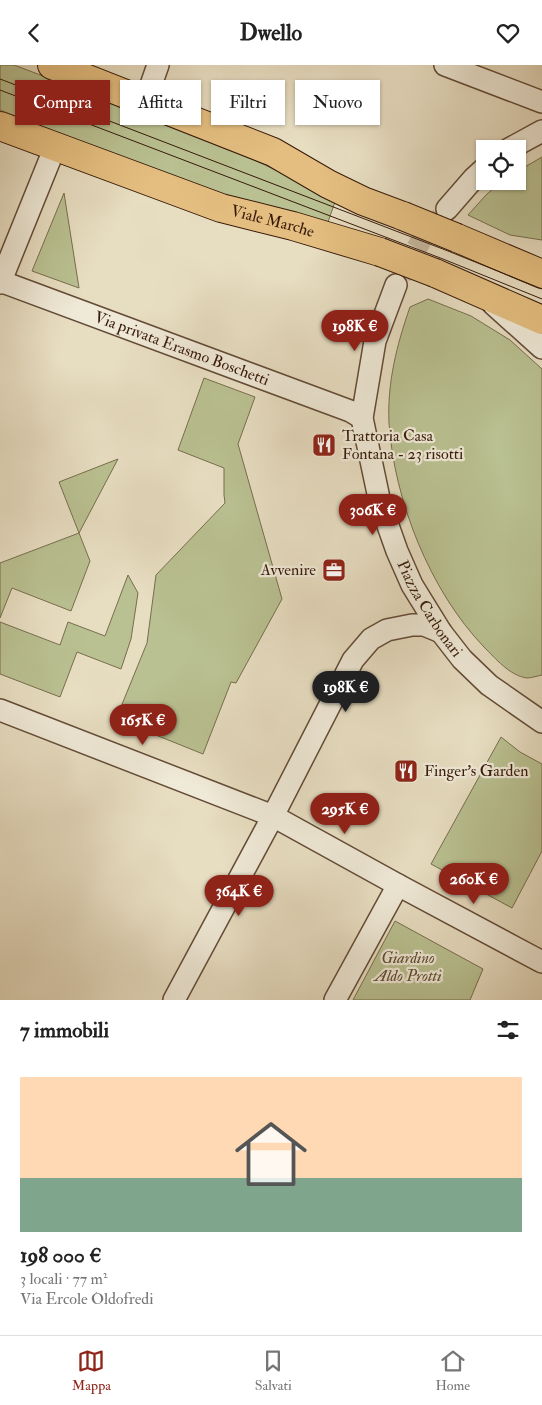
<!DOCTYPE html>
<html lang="it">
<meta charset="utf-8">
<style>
:root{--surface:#fff;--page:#f6f6f6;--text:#222;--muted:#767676;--line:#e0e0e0;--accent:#8f2418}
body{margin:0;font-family:"IM FELL Double Pica",serif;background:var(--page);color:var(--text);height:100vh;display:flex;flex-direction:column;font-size:19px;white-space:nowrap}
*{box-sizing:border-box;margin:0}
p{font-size:16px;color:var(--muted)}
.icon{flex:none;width:28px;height:28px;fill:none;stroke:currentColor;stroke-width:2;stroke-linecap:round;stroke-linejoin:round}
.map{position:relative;height:935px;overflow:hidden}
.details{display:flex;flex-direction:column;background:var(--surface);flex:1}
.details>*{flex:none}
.hud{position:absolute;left:15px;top:15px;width:512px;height:45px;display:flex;gap:10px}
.controls{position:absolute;left:476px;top:75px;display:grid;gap:10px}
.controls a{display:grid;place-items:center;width:50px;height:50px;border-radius:0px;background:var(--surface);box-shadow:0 1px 4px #0004;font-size:25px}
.price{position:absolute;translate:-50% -42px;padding:0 11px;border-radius:18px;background:var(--accent);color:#fff;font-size:16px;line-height:32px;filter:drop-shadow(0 1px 2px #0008)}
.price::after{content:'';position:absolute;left:50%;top:30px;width:15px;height:11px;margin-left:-8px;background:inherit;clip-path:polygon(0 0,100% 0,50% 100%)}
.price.selected{background:#222;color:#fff}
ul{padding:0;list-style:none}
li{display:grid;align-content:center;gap:10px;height:265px;padding:0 20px}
li span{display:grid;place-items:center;height:155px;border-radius:0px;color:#555}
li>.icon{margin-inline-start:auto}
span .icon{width:90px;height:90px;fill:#fffc;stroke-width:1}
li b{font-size:21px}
h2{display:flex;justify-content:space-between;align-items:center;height:60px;padding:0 20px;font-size:21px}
.chip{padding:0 18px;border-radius:0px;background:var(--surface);box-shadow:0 1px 4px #0004;font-size:18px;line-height:45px}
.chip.selected{background:var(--accent);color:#fff}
header{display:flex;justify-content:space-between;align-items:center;height:65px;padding:0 20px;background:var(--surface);font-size:22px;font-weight:700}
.dock{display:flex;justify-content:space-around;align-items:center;height:70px;border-top:1px solid var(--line);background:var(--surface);font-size:14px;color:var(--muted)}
.dock a{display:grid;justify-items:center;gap:2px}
.dock .selected{color:var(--accent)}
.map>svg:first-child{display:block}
.green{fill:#b9c091;stroke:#786d4d}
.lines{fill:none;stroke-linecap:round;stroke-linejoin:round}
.minor-tunnel{stroke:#c4b69c;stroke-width:21;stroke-dasharray:21 11;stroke-linecap:butt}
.minor-casing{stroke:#634b37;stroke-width:24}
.primary-casing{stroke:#371a09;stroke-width:30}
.minor{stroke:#efe9d7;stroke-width:21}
.primary{stroke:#e4be80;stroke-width:28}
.tram{stroke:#371a09;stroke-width:1}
.primary-bridge-casing{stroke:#371a09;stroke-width:30;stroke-linecap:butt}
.primary-bridge{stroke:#e4be80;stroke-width:28}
.labels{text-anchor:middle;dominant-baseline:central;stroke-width:4.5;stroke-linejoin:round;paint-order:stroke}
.street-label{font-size:16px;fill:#371a09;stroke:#efe9d7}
.poi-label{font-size:16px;fill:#371a09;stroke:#efe9d7;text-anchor:start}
.park-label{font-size:16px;font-style:italic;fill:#5e4c32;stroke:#efe9d7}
</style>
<header><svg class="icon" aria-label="back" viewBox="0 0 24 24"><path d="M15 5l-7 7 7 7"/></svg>Dwello<svg class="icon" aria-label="heart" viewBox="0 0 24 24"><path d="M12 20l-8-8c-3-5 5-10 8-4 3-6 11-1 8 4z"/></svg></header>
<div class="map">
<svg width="542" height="935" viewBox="0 0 542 935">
<rect width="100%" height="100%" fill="#e7ddc1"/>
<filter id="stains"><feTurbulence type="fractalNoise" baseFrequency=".004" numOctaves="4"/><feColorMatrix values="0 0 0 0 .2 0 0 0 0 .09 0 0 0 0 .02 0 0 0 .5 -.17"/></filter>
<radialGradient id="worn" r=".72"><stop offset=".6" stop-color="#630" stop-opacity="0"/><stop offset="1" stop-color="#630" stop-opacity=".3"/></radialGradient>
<path class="green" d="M0 0H14L219 78 336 134 328 157 232 132 197 121 0 45Z
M542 92V175L510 170 468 150 486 130 502 116H518V106Z
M64 128 79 223 32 206Z
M428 234 471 251 510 275 542 304V610C537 611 531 613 527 613 510 611 495 593 484 582 430 526 394 435 389 358 387 318 397 279 410 242Z
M204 313 255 332 238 379 282 534 236 618 231 617 203 689 116 654 147 578 156 510 225 438 224 430V403L178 385Z
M118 394 79 468 90 496 71 546 12 523 0 553V498L79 468 59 417Z
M128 510 138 528 131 574 121 604 77 587 60 632 0 609V557L60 580 68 557 105 571Z
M501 672 520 687 542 699V786L512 843 431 799Z
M395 856 483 904 470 935H353Z"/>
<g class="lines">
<path class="minor-tunnel" d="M401 211 423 172 441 152"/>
<g class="minor-casing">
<g id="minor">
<path d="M445 0 542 37"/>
<path d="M145 37 158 0"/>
<path d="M509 84 542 66"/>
<path d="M447 144 474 113 485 103"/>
<path id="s1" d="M0 216 350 346 362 353"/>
<path d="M0 218 55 82"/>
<path id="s2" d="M396 220 375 276 362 353 380 438 397 486 412 520 441 567 462 594 489 620 542 657"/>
<path d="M493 239 542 283"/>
<path d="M0 645 273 751 398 820 542 897"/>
<path d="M174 935 273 751 353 595 371 574 387 565 412 560H424L441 567"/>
<path d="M335 935 398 820"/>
</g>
</g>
<g class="primary-casing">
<g id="primary">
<path d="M52 0 273 87 328 119 363 136 403 151"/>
<path id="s3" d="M0 61 221 143 293 161 380 187"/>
<path d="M457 173 542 209"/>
<path d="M435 208 542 255"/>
</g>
</g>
<use href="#minor" class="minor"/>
<use href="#primary" class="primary"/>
<path class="tram" d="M0 14 448 186 542 224
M0 25 443 194 542 234"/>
<g class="primary-bridge-casing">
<path id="primary-bridge" d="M403 151 457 173
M380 187 435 208"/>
</g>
<use href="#primary-bridge" class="primary-bridge"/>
</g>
<defs>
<g id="restaurant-square" transform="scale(1.25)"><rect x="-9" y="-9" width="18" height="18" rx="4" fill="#8f2418" stroke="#efe9d7"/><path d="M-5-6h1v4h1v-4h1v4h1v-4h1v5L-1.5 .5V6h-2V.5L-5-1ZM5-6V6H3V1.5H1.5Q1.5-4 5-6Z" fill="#fff"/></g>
<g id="office-square" transform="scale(1.25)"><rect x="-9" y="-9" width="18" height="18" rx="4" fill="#8f2418" stroke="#efe9d7"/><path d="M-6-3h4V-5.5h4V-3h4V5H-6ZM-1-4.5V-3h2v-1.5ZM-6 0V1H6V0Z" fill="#fff"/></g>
</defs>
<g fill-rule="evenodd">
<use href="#restaurant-square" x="324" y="380"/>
<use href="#office-square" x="334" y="505"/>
<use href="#restaurant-square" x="406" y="706"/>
</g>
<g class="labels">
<g class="street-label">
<text stroke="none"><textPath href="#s3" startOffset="289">Viale Marche</textPath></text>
<text stroke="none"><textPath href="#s1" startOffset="194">Via privata Erasmo Boschetti</textPath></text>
<text stroke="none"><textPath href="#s2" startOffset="342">Piazza Carbonari</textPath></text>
</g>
<g class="poi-label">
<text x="342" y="371">Trattoria Casa<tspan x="342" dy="18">Fontana - 23 risotti</tspan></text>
<text x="316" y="505" text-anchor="end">Avvenire</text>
<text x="424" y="706">Finger's Garden</text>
</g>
<g class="park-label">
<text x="408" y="893">Giardino<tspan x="408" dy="18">Aldo Protti</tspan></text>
</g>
</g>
<rect width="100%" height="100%" filter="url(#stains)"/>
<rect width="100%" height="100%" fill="url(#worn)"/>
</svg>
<div class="controls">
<a><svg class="icon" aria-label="locate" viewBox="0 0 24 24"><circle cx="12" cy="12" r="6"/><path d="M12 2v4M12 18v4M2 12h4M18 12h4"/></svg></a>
</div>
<b class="price" style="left:355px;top:287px">198K €</b>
<b class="price" style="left:373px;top:471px">306K €</b>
<b class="price selected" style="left:346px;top:648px">198K €</b>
<b class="price" style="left:143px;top:681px">165K €</b>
<b class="price" style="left:345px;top:770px">295K €</b>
<b class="price" style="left:474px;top:840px">260K €</b>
<b class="price" style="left:239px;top:852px">364K €</b>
<div class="hud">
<a class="chip selected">Compra</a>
<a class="chip">Affitta</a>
<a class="chip">Filtri</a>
<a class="chip">Nuovo</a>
</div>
</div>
<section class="details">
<h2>7 immobili<svg class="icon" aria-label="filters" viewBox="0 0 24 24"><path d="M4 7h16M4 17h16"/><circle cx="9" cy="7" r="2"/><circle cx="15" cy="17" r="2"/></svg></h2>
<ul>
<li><span style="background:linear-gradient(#ffd9b3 65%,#7fa58c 0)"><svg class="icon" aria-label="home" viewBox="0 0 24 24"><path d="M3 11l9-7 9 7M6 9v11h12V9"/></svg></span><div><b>198 000 €</b><p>3 locali · 77 m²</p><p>Via Ercole Oldofredi</p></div></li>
</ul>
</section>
<nav class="dock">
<a class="selected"><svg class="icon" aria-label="map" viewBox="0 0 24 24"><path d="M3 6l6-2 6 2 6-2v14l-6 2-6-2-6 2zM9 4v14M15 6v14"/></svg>Mappa</a>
<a><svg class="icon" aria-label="saved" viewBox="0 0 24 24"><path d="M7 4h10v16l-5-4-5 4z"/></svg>Salvati</a>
<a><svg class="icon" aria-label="home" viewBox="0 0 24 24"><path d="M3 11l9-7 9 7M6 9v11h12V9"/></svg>Home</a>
</nav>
